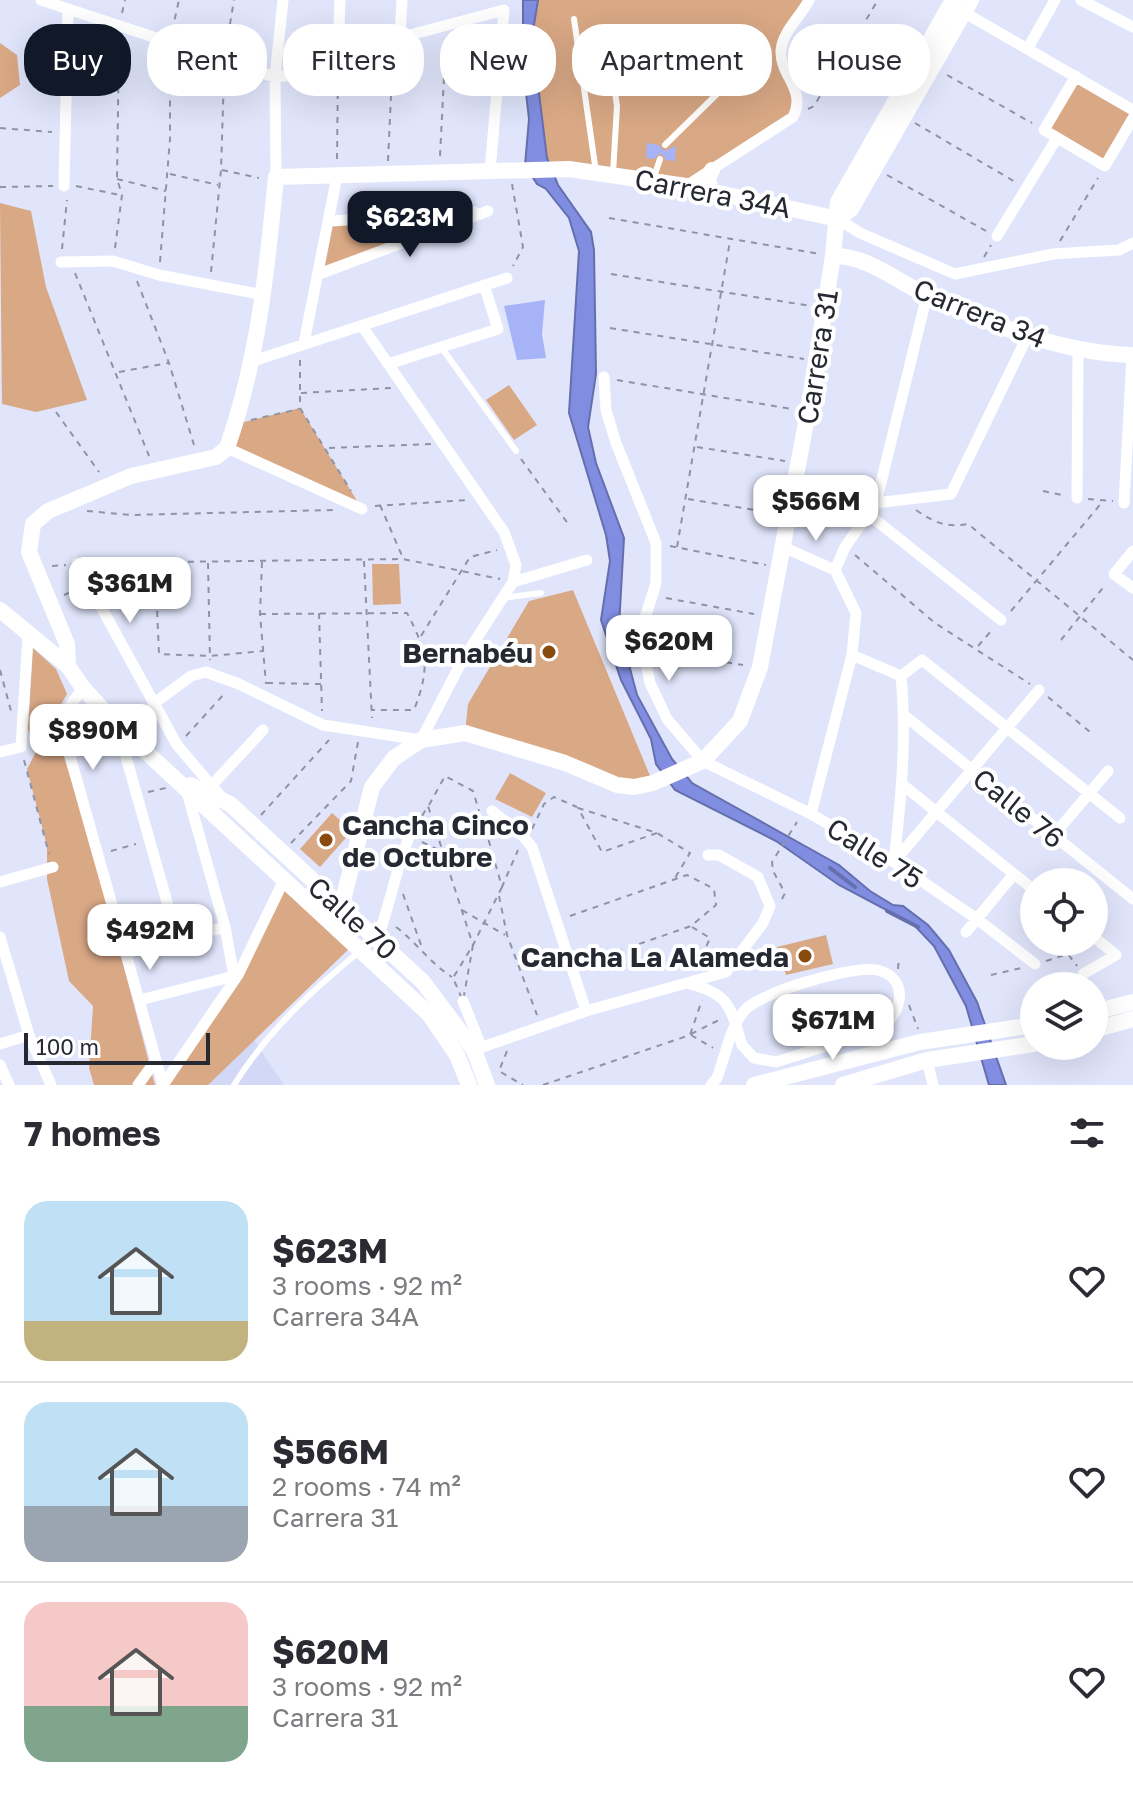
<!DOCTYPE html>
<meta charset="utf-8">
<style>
:root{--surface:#fff;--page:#f7f7f7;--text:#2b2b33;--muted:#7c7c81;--line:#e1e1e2;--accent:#111827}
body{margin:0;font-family:"Golos Text",sans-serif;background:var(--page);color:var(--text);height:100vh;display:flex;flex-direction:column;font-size:30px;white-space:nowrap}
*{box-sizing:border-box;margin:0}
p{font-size:26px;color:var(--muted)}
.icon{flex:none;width:44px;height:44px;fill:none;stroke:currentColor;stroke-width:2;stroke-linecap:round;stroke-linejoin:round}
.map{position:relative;height:1085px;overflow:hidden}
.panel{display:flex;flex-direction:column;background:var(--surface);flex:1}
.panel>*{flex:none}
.banner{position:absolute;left:24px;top:24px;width:1086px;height:72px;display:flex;gap:16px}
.tools{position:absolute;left:1020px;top:868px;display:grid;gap:16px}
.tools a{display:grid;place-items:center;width:88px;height:88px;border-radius:50%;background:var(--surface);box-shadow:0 8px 32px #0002;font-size:40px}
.scale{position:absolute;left:24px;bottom:20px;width:186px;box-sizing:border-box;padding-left:8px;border:4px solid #262832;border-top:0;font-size:22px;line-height:28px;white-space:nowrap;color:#262832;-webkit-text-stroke:6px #fff;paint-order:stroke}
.price{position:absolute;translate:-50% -68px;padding:0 18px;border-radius:16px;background:#fff;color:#222;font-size:26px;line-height:52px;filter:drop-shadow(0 2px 4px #0008)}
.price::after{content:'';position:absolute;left:50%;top:48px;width:24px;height:18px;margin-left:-12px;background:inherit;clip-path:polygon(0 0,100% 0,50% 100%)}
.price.on{background:var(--accent);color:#fff}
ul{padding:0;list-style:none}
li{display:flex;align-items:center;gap:24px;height:200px;padding:0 24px}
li+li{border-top:2px solid var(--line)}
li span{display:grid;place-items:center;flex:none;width:224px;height:160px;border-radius:24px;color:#555}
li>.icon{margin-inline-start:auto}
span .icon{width:96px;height:96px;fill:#fffc;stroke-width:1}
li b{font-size:34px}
h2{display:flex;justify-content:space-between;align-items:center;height:96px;padding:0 24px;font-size:34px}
.tag{padding:0 28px;border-radius:32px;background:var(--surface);box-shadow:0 8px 32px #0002;font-size:28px;line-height:72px}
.tag.on{background:var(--accent);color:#fff}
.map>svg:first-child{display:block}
.built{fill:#d2d8f5}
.green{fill:#d9a885}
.water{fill:#808de0;stroke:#656fac;stroke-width:2}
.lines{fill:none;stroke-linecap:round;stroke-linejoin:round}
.stream{stroke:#656fac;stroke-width:4}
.building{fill:#a6b3f7}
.path{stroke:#9093a4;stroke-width:2;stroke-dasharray:6 6;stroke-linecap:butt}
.lane{stroke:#fff;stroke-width:6}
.street{stroke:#fff;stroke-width:11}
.secondary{stroke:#fff;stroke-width:16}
.poi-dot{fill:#894a0f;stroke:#fff;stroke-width:3}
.labels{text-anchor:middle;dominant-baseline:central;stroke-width:8;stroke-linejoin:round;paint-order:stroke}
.street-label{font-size:28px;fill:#262832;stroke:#fff}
.poi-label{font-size:28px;font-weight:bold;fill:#262832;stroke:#fff;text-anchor:end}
</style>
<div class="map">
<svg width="1133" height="1085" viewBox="0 0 1133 1085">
<rect width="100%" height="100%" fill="#e0e5fb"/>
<path class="built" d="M254 1040 284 1085H208Z"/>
<path class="green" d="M538 0H809L784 39 796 113 686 186 551 170C535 129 528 42 538 0Z
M0 43 17 55 20 85 0 98Z
M1076 76 1133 110 1105 166 1044 130Z
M0 203 31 211 46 287 87 400 36 412 2 404Z
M488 211 319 274 331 221Z
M509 385 537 425 514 440 486 400Z
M300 408 362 509 227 448 236 424Z
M372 564H399L401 604 373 605Z
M573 590 653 783 634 787 465 733 468 704 529 601Z
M33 648 56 669 67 694 60 706 56 731 92 846 155 1085H94L89 1068 93 1006 69 981 47 879V846L27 769 36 752 28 729Z
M510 773 546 793 532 817 495 799Z
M332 813 352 831 320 867 300 849Z
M284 880 354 944 208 1085H163L238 975Z
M826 935 833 964 786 975 777 947Z"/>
<path class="water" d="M523 0H538L532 37 547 158 558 185 591 232 594 250 596 374 588 427 596 463 624 538 619 627 637 695 672 759 692 783 839 865 870 891 893 905 903 906 928 925 949 950 977 1002 1006 1085H989L966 1006 934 946 913 924 839 885 776 841 675 790 656 764 651 739 621 680 601 620 610 561 606 535 569 413 579 251 569 218 546 189 537 184 525 165 529 119 523 67Z"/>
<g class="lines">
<path class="stream" d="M830 868 855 887
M887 911 918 927"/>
</g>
<path class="building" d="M720 52 723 57 727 55 733 64 729 67 737 78 722 88 705 62Z
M647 143 659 145 664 151 676 146 675 161 666 160 661 153 654 159 646 158Z
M545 300 542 334 546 358 517 360 504 306Z"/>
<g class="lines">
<path class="path" d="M122 13 125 0
M172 31 179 0
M226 48 234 0
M851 51 894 74
M947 75 1032 123
M808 109 814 106 878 0
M915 123 1017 183
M0 128 52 132
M440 156 446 38
M337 159 338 69
M388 161 393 52
M222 170 259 178
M170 174 218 185
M887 175 986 231
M117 179 166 191
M512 184 523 247 513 266
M76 186 120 195
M0 187 53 186
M609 218 820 254
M1060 241 1098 178
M115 248 122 195 117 179 119 39
M62 249 67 200
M984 257 991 245
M160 262 170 139V57
M211 272 221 170 224 75
M75 273 149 456
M611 274 811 306
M137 281 169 363 194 445
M610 328 804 359
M300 360V408L351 491
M119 372 168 363
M617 380 792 409
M301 393 391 388
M56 412 99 472
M251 420 299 409
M697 447 785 461
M329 448 431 444
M521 459 569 525
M1043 491 1066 496
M688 499 773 513
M1088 499 1113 501
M380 505 403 558
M375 506 468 500
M916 510C934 522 945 528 968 524L1133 660
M87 511 131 515 333 510
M670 546 766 565
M677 547 730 241
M855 555 935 623 1030 684
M364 561 372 718
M262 562 260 614 266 684
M92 563 403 559 500 579
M155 563 159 654 210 656 263 651
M208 563 210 660
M52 566 66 565
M100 580 99 569 154 566
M64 595 76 590
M666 598 754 614
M1011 611 1104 500
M319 613 322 711
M260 614 407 613C428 653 430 668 414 710H371
M421 636 470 557 497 550
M1061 640 1106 584
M978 646 992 630
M655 651 743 665
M0 670 11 711
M267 683 321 684
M1048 697 1090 732
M186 736 225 693
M24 760 49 854
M148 792 166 788
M429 805 445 776 473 791 479 811
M261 815 329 740
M482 817 502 887 518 850
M416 826 428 806 473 945 502 887
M532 829 544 804 554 797 577 807
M657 833 602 852 578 808 657 833 690 853 675 878
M422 842 443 852
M291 843 351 781 358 742
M111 851 136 844
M403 894 421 945
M499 896 507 935 537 1015
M782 899 785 893 773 871 772 862 797 822
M462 910 505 935
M570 916 687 875 714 889 716 905 691 926 584 963
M396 927C417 943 430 963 452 977
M692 927 710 938 697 968
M473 945 463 1001 453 978Z
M1046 961 1068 954 1077 966
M898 969 899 958
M991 975 1021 968
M909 1005 918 1029
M691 1034 721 1019
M691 1035 713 1048
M507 1051 499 1071 523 1085
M543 1085 690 1035 702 1000"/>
<path class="lane" d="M574 19 596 172
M612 72 617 106 613 173
M665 145 718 93
M653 180 660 159
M441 347 516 451
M502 598 541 593
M234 1085C267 1032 310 992 359 952"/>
<path class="street" d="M41 0 275 77 295 75 338 54 504 10 490 171
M1081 0 1133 27
M960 10 1133 110
M400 37 402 0
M1028 48 1055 0
M338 54 340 0
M1076 76 1044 130 1105 166 1133 118
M276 177 275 77 283 0
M64 186 68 9
M686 186 793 117C807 90 780 76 781 51 782 32 801 16 809 0
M838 219 860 233 955 274 1053 254 1119 250 1133 243
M331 221 474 212
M997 236 1057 138
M61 262 113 261 159 275 264 295
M319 274 488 211
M304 343 337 176
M253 361 507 278
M388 364 498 329 484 285
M604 377 606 410 616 443 656 543V583L640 634 650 683 667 719 703 761 811 814 894 862 977 919 1035 964
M227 448 362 509
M1077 498 1078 349
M876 503 951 494 1027 337
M1124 503 1132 356
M868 514 1001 620
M783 547 835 570 856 613 852 655 811 814
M1133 551 1114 574 1133 588
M77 563 177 745 223 799
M835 570 845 547 876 503 927 295
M513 582 587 560
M852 655 901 676
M901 676 922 660 1120 818
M83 688 64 714V735L163 1085
M153 704 191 676 206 672 239 684 323 725 421 740 462 661 513 582 516 565 504 532 362 326
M905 716 1133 899
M117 725 178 941
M0 752 21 747 28 635
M212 785 263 730
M903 785 1034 890
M187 792 225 927 234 976
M492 811 521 834 532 847 586 1011
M1053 836 1108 771
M894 862 1039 690
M894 862C901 799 907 739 901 676
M0 882 53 867
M966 932 1014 874
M0 937 29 1035 51 1085
M377 940C390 905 395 872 409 837
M127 953 225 927
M1083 974 1116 955 1094 937
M690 984C731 994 731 1010 742 1045L754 1058 776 1062 879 1029C902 1015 911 978 877 970 854 965 761 992 745 1010 730 1026 725 1058 717 1078L711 1085
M140 1000 238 975
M463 1001 481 1046
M0 1044 29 1035
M474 1050 586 1011 726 972 763 923 770 906 758 877 719 855H708
M927 1060 933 1085
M0 1065 9 1085
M138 1085 156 1060
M163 1085 238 975 284 880"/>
<path class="secondary" d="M711 191 708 179 712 170
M838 219 851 209 971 0
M833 256C867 255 898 282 928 296 993 325 1060 353 1133 355
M0 610 68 666 83 688 117 725 429 1014 457 1055 469 1085
M68 666 67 644 29 552 33 524 48 511 131 476 216 457 227 448C258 360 267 270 276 177L569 169 686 186 838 219
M190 785 230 804 423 982 474 1050 487 1085
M336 927 372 787 394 758 421 740 465 733 565 763 617 785 634 787 653 783 703 761 740 721 760 667 808 412 833 256 838 202 953 0
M1094 1012 1133 1002
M1094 1030 1133 1019
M754 1085 920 1042 1034 1025
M843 1085 927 1060 1034 1044"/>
</g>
<g class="poi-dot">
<circle cx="549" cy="652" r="8"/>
<circle cx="326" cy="840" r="8"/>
<circle cx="805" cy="956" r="8"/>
</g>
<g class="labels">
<g class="street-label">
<text transform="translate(713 193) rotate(11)">Carrera 34A</text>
<text transform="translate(980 313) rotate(22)">Carrera 34</text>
<text transform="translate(817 357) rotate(-81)">Carrera 31</text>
<text transform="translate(1019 808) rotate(39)">Calle 76</text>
<text transform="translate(875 853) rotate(32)">Calle 75</text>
<text transform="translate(353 918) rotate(42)">Calle 70</text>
</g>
<g class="poi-label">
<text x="533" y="652">Bernabéu</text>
<text x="342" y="824" text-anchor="start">Cancha Cinco<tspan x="342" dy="32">de Octubre</tspan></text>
<text x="789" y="956">Cancha La Alameda</text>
</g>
</g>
</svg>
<div class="tools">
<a><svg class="icon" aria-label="locate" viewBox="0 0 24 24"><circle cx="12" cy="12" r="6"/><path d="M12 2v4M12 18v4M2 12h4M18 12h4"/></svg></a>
<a><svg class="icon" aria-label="layers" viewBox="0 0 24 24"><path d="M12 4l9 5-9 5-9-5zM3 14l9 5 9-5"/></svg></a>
</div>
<div class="scale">100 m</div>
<b class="price on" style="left:410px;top:259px">$623M</b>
<b class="price" style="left:816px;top:543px">$566M</b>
<b class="price" style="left:130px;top:625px">$361M</b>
<b class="price" style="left:669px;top:683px">$620M</b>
<b class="price" style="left:93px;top:772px">$890M</b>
<b class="price" style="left:150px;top:972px">$492M</b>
<b class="price" style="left:833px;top:1062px">$671M</b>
<div class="banner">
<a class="tag on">Buy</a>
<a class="tag">Rent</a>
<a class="tag">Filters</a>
<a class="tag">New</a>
<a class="tag">Apartment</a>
<a class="tag">House</a>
</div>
</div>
<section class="panel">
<h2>7 homes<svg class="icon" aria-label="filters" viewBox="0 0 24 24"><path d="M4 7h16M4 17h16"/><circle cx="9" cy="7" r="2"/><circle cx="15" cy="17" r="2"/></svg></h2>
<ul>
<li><span style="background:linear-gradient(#bfe0f5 75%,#c2b280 0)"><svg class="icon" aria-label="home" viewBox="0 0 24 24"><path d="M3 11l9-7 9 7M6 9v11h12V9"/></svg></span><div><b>$623M</b><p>3 rooms · 92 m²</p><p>Carrera 34A</p></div><svg class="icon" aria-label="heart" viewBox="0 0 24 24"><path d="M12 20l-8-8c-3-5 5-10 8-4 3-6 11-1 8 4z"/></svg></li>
<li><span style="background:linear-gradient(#bfe0f5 65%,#9aa5b1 0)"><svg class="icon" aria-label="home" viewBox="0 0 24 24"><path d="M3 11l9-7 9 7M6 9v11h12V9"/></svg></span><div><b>$566M</b><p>2 rooms · 74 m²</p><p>Carrera 31</p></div><svg class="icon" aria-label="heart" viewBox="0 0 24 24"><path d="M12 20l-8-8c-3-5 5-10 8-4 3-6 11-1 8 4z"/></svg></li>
<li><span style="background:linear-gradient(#f6c9c9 65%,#7fa58c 0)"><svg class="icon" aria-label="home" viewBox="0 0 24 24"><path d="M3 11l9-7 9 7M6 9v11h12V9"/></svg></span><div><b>$620M</b><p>3 rooms · 92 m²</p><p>Carrera 31</p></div><svg class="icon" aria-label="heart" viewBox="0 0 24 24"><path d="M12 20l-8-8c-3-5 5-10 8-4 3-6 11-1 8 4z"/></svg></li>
</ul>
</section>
